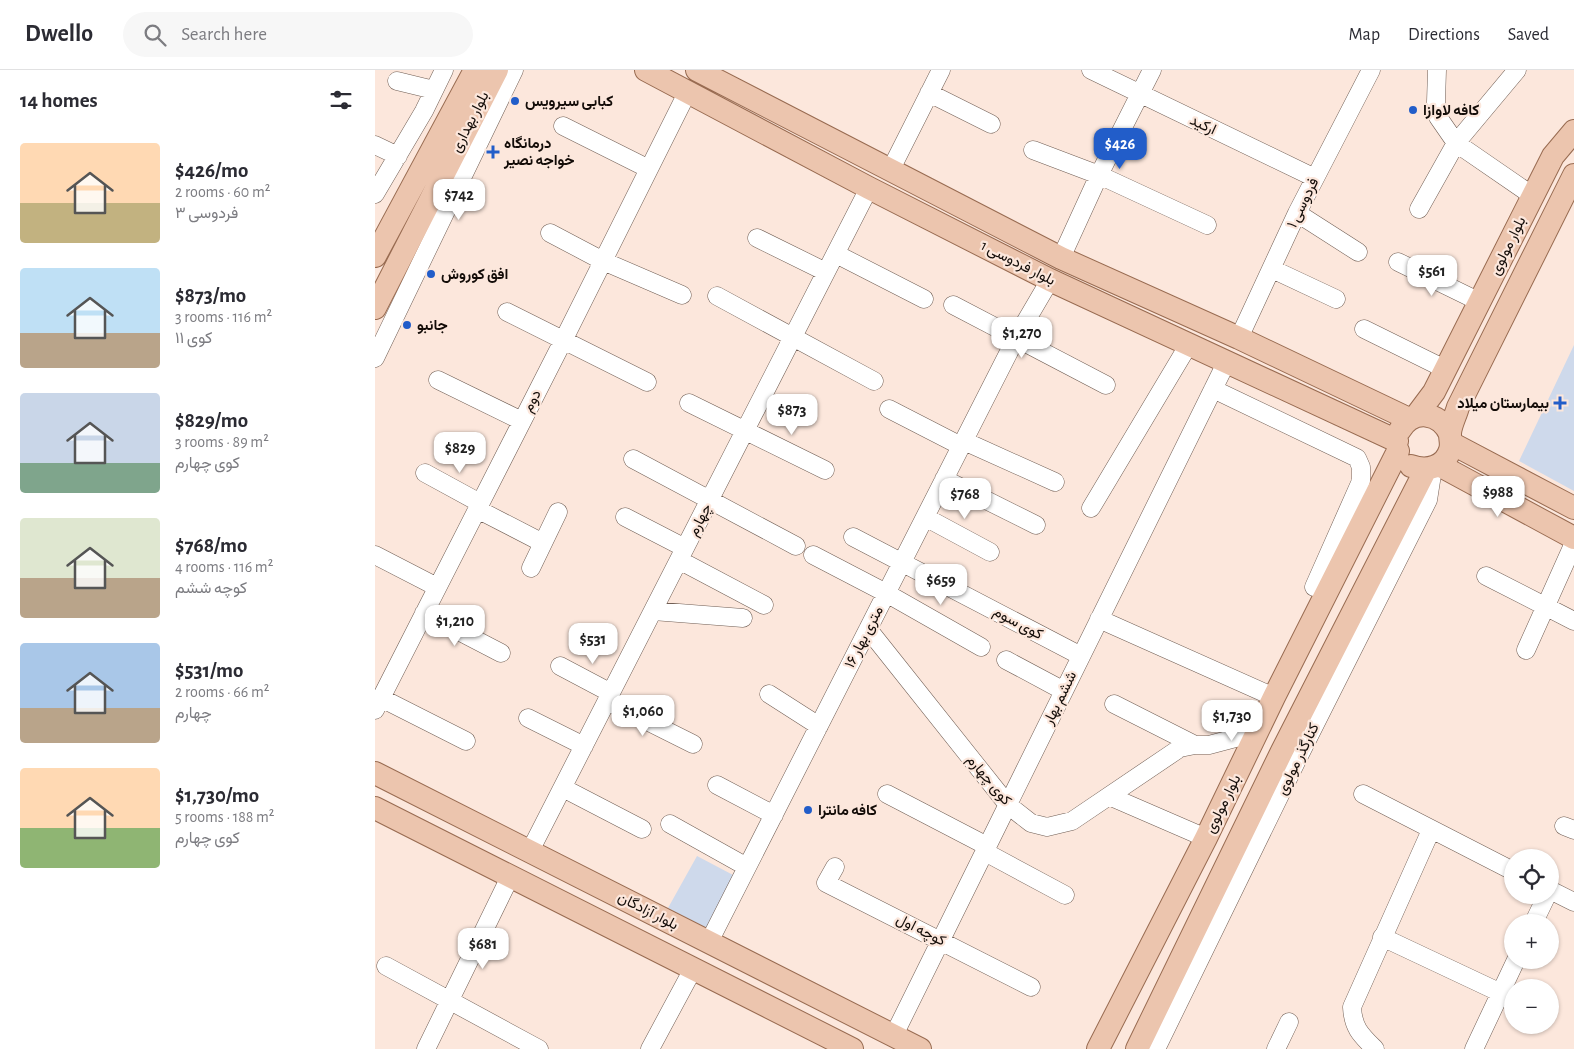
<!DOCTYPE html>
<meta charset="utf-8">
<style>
:root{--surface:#fff;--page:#f7f7f7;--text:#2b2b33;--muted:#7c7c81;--line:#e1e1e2;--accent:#225dc9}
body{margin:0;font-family:"Alegreya Sans",Vazirmatn,sans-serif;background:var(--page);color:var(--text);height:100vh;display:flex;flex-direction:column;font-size:19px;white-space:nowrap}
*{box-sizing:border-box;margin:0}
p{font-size:16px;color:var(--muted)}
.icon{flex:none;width:28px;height:28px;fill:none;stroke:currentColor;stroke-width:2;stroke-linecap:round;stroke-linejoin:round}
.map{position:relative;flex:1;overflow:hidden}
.details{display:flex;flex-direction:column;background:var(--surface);width:375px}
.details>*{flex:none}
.tools{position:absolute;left:1129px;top:779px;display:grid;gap:10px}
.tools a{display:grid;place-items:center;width:55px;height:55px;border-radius:50%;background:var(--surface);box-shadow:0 1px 4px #0004;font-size:25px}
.price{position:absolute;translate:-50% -42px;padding:0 11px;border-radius:10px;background:#fff;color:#222;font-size:16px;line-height:32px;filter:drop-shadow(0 1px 2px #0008)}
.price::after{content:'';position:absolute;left:50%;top:30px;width:15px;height:11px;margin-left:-8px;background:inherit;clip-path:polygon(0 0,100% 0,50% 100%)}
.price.active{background:var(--accent);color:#fff}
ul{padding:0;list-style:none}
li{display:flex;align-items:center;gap:15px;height:125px;padding:0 20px}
li span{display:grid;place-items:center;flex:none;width:140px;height:100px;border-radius:5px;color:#555}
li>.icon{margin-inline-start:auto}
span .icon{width:60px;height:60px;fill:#fffc;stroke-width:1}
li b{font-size:21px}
h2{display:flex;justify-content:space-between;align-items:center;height:60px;padding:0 20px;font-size:21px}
header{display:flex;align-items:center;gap:30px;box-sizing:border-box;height:70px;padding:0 25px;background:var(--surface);border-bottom:1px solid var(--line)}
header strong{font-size:24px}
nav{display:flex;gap:28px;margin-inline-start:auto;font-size:18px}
.search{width:350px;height:45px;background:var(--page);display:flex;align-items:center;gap:12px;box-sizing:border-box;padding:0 18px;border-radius:28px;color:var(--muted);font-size:19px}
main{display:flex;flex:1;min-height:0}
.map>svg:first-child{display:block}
.building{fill:#ced9eb}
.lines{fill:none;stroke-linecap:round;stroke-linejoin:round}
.minor-casing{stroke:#705e54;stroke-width:19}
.major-casing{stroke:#986b51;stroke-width:24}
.minor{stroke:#fff;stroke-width:18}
.major{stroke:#ecc5ae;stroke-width:22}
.poi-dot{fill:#225dc9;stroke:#fce7dc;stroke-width:2}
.labels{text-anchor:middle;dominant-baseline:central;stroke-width:4.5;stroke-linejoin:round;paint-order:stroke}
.poi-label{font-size:15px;font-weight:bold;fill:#130c08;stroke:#fce7dc;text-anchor:start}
.street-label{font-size:15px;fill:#130c08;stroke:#fce7dc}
</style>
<header>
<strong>Dwello</strong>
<div class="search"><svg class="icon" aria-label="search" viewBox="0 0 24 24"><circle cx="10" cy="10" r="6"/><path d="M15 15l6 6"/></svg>Search here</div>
<nav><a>Map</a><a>Directions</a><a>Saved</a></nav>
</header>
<main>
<section class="details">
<h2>14 homes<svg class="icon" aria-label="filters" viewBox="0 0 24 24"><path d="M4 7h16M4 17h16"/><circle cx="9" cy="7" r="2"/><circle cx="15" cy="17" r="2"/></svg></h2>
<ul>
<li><span style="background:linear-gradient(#ffd9b3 60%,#c2b280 0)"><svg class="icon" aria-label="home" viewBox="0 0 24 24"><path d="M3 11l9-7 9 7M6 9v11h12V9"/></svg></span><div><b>$426/mo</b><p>2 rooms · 60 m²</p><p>فردوسی ۳</p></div></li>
<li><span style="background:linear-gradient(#bfe0f5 65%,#b9a48a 0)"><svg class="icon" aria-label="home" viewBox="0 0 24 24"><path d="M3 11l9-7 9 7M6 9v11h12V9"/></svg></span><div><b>$873/mo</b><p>3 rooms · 116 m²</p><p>کوی ۱۱</p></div></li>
<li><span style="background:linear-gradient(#c9d6e8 70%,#7fa58c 0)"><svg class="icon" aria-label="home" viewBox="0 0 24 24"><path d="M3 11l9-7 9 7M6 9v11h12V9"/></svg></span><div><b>$829/mo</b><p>3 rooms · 89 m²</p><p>کوی چهارم</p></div></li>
<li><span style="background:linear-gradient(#dfe7d0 60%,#b9a48a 0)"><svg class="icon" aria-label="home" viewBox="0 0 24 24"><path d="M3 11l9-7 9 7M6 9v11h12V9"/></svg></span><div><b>$768/mo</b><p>4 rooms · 116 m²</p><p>کوچه ششم</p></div></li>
<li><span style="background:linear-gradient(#a9c7e8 65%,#b9a48a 0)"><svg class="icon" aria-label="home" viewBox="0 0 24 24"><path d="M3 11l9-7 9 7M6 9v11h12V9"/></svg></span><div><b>$531/mo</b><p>2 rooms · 66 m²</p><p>چهارم</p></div></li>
<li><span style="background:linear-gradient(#ffd9b3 60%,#8fb573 0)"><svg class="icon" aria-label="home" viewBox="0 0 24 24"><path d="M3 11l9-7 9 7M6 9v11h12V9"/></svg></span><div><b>$1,730/mo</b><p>5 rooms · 188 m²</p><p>کوی چهارم</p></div></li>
</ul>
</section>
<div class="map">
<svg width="1199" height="979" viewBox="0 0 1199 979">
<rect width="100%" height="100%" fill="#fce7dc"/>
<path class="building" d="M1199 275V421L1144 391Z
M322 786 360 806 331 858 293 838Z"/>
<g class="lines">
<g class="minor-casing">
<path id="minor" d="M716 0 940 108
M1062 0 1061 32 1063 47 1081 73 1158 126
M22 11 59 20
M554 23 616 54
M188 56 274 99
M0 75 23 86
M658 80 724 105 832 155
M515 101 566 0
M0 124 49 41 69 0
M1044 139 1081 73 1142 0
M922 143 983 182
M175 163 228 191 307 225
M382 168 451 202
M461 184 549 229
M686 188 724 105 777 0
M1023 192 1105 232
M897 199 961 229
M342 226 499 311
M578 235 731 315
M132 242 272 312
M989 259 1070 299
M864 268 922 143 996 0
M0 288 139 0
M63 310 147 351
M838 319 982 388 986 397V411L939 517
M314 333 450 400
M514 339 586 376
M589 371 680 412
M258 389 421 476
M50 403 105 433
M569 409 661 455
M716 438 814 274
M102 439 168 473
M250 447 310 478
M550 447 615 482
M478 467 706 586
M0 485 62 517
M438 485 511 523 606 577
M304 490 389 535
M156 498 183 442
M1111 506 1199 551
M278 541 368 548
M49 543 126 583
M724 549 899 627
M493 559 633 735 656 753 672 757 697 751 805 678 820 675H834L883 662
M1151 580 1199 473
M631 590 689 621
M185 596 236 623
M394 624 444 656
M6 628 91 671
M232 631 318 674
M739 634 820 675
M0 640 188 271 313 21
M153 648 209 676
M342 715 399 745
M188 718 267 759
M512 724 612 776
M988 724 1138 801
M734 726 831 768
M295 754 372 797
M1189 756 1199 760
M155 781 494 118
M610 782 690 825
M460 797 451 813 656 917
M1175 820 1199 832
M1159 852 1172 825
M1007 867 1126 923
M334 872 641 268 675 210
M11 896 164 979
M519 965 852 291
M51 979 135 807
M275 979 318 899
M781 979 924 686 1053 430 1058 398
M901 979 914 952
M1000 979C986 965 978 958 977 937L1056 760
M1099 979 1141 890"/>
</g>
<g class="major-casing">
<path id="major" d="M271 0 494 118 675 210 1022 371
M322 0 686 188 864 268 1034 349
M0 186 100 0
M0 238 122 0
M1041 346 1059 322 1178 86 1199 61
M1025 360C1038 338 1065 342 1075 364
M1076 373 1199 438
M1064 395 1199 468
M1036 396C1052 402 1070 397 1075 380 1077 374 1075 370 1075 364 1075 356 1081 345 1083 337L1199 105
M0 703 545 979
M0 738 477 979
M723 979 831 768 899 627 1023 381
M762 979 907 681 1051 399"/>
</g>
<use href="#minor" class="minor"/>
<use href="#major" class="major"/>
</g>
<g class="poi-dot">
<circle cx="140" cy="31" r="5"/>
<circle cx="1038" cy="40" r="5"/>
<path d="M115.5 74.5h5v5h5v5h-5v5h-5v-5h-5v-5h5z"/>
<circle cx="56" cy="204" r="5"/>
<circle cx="32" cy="255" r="5"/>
<path d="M1182.5 325.5h5v5h5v5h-5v5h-5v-5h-5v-5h5z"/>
<circle cx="433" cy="740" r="5"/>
</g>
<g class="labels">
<g class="poi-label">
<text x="150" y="31">کبابی سیرویس</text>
<text x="1048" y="40">کافه لاوازا</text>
<text x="129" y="73">درمانگاه<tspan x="129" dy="17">خواجه نصیر</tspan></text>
<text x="66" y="204">افق کوروش</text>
<text x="42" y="255">جانبو</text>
<text x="1174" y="333" text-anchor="end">بیمارستان میلاد</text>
<text x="443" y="740">کافه مانترا</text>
</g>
<g class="street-label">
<text transform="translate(95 52) rotate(-63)">بلوار بهداری</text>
<text transform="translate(828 55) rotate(25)">ارکید</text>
<text transform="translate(928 133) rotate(-64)">فردوسی ۱</text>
<text transform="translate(1133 176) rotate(-64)">بلوار مولوی</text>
<text transform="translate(643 193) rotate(27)">بلوار فردوسی 1</text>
<text transform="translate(157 331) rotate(-63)">دوم</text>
<text transform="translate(325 450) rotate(-63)">چهارم</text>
<text transform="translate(643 553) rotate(28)">کوی سوم</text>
<text transform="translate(489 567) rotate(-63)">۱۶ متری بهار</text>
<text transform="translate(685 628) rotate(-64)">ششم بهار</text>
<text transform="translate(923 689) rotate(-64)">کنارگذر مولوی</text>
<text transform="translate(614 710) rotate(50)">کوی چهارم</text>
<text transform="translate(848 734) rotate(-64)">بلوار مولوی</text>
<text transform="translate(273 841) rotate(27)">بلوار آزادگان</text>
<text transform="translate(546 860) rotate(27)">کوچه اول</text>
</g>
</g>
</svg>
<div class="tools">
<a><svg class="icon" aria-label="locate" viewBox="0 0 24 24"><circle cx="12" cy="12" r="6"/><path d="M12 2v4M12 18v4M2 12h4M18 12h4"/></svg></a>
<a>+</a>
<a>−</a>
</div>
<b class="price active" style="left:745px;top:100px">$426</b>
<b class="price" style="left:84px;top:151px">$742</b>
<b class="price" style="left:1057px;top:227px">$561</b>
<b class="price" style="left:647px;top:289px">$1,270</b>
<b class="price" style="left:417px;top:366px">$873</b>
<b class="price" style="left:85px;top:404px">$829</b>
<b class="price" style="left:1123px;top:448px">$988</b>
<b class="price" style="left:590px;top:450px">$768</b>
<b class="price" style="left:566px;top:536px">$659</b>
<b class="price" style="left:80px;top:577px">$1,210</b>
<b class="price" style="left:218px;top:595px">$531</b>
<b class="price" style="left:268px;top:667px">$1,060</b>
<b class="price" style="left:857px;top:672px">$1,730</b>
<b class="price" style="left:108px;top:900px">$681</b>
</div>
</main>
